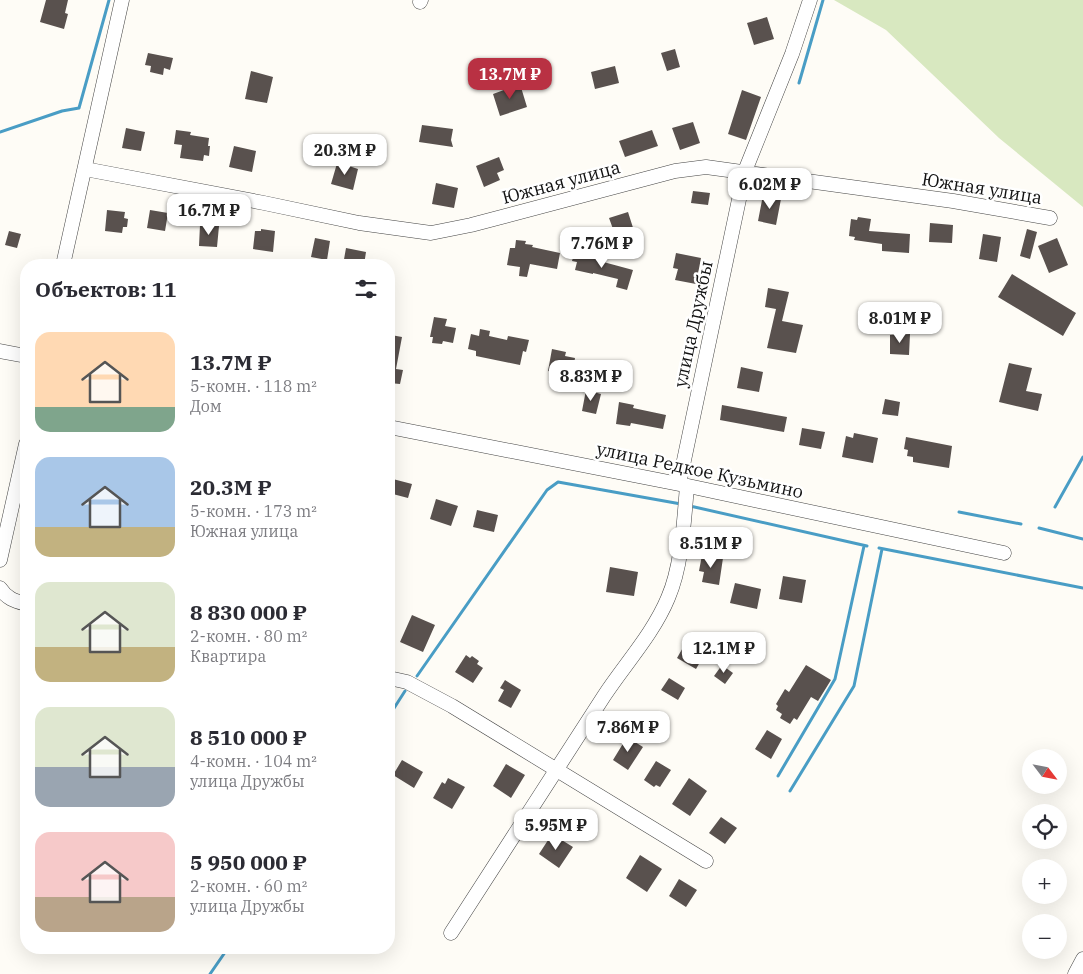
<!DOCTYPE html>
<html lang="ru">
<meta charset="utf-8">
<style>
:root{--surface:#fff;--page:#f2f2f3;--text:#2b2b33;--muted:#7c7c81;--accent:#b93143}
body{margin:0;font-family:"IBM Plex Serif",serif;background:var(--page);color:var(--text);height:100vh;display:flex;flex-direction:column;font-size:19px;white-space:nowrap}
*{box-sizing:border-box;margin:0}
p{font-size:16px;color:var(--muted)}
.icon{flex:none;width:28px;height:28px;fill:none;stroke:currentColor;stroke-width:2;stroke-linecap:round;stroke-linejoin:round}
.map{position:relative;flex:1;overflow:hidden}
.details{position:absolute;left:20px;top:259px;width:375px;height:695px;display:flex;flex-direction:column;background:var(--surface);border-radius:20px;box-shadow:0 5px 20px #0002}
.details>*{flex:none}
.needle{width:32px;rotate:122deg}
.tools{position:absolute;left:1022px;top:749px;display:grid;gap:10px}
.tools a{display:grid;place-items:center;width:45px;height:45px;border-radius:50%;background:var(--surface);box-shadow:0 5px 20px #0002;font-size:25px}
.price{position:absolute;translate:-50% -42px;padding:0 11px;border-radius:10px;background:#fff;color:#222;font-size:16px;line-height:32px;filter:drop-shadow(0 1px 2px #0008)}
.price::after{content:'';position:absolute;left:50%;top:30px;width:15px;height:11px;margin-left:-8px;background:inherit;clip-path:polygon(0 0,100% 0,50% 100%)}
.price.on{background:var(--accent);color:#fff}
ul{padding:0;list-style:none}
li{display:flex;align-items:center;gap:15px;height:125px;padding:0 15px}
li span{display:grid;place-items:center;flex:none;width:140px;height:100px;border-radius:15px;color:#555}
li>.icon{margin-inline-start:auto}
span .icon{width:60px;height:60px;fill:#fffc;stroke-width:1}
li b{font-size:21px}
h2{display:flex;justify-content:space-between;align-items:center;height:60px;padding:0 15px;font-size:21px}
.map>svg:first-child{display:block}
.green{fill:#d8e8c0}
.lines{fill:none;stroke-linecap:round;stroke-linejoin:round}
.stream{stroke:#499dc5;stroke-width:3}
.building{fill:#59514e}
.minor-casing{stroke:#444;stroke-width:15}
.minor{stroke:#fff;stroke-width:14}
.labels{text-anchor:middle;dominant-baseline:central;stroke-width:5;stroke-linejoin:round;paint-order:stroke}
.street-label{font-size:18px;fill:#111;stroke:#fff}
</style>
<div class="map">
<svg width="1083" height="974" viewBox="0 0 1083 974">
<rect width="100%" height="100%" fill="#fefcf6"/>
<path class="green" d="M834 0H1083V207L999 138 886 30Z"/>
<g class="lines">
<path class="stream" d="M799 83 823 0
M0 132 62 111 79 108 109 0
M690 506 867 546
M1055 507 1083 457
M959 512 1021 524
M1039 528 1083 539
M879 548 1083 588
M417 676 547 490 558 482 681 504
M389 716 405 691
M778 776 835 679 864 546
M790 791 854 686 882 549
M210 974 228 948"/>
</g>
<path class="building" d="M46 0H68L65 13 68 14 64 29 40 22Z
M767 17 774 39 754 45 747 23Z
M675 49 680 67 667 71 661 53Z
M148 53 173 58 170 70 164 68 163 75 150 72 151 66 145 65Z
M615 66 619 83 595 89 591 72Z
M251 71 273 77 267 103 245 99Z
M520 84 527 107 500 116 493 94Z
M742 90 761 97 746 140 728 134Z
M693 122 700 143 680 150 672 128Z
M422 125 453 129 451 140 453 147 419 142Z
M126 128 145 132 141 151 122 148Z
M176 130 191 132 190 135 209 138 208 146H210L209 156 204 155 203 161 180 158 182 145 174 144Z
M652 130 658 146 625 157 619 141Z
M234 146 256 151 252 172 229 167Z
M499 157 504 170 497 173 500 180 484 187 476 166Z
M338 160 349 164V166L358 169 353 190 331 184Z
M436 183 458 188 454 208 432 204Z
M693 191 710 193 708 205 691 203Z
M763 195 781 199 776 225 758 221Z
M107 210 125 212 124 218 128 219 127 227H123L122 233 105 231Z
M150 210 168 213 165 231 147 228Z
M628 212 635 234 617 240 609 218Z
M858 217 871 219 869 231 910 234 909 253 882 251V244L854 240 855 237 849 236 851 219 857 220Z
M930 223 953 225 952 243 929 242Z
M200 225 219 226 217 247 199 246Z
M261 229 275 231 273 252 253 249 255 231H261Z
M1027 229 1037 232 1030 259 1020 256Z
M9 231 21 234 17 248 5 245Z
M983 234 1001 237 997 262 979 259Z
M315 238 330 241 327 260 311 257Z
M1057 238 1068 265 1049 273 1038 246Z
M516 240 526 241 525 244 533 245 532 247 560 253 557 269 530 264 527 277 519 276 520 267 507 265 510 248H515Z
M346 248 366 252 364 265H343Z
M585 250 593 252 592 256 597 257 596 260 633 270 627 290 616 287 618 279 593 273V274L575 270 577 262 572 261 575 251 584 254Z
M676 253 701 258 696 284 675 280 678 269 673 268Z
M1012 274 1076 313 1063 336 998 297Z
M768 288 789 292 782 321 803 325 796 353 767 348 776 309 765 307Z
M434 317 447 319 445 326 456 328 453 343 443 341 442 344 432 343 433 337H430Z
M480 329 490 331 489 336 507 340 508 336 529 340 526 352 523 351 520 365 476 356V351L468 349 471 334 479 336Z
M910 334 909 355 890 354V335Z
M391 335 402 337 396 369 403 370 400 384 389 383V346Z
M552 349 566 352 565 356 575 358 572 376 548 371Z
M1009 363 1032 368 1026 391 1042 394 1038 411 999 402Z
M741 367 763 372 759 392 737 388Z
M586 390 601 394 596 414 582 411Z
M885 399 900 402 898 416 882 414Z
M619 402 634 405 633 408 666 415 663 429 631 423 630 426 616 424Z
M722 405 787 417 784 432 720 420Z
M802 428 825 432 821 449 799 445Z
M854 433 878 438 873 463 842 457 846 436 853 438Z
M906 437 952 446 949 468 913 462V457L907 456 908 450 904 449Z
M389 478 412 484 408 498 389 493Z
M436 499 458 506 451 526 430 519Z
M477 510 498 515 494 532 473 527Z
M702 555 723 558 719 585 702 582 704 572 699 571Z
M610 567 638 572 634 596 606 592Z
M783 576 806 580 802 603 779 599Z
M735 583 761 589 757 609 730 603Z
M412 615 435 625 423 652 400 642Z
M689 637 700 643 698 645 707 650 696 669 677 658Z
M466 655 470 658 472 656 479 661 477 664 483 668 473 683 455 672Z
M722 665 733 673 725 684 714 676Z
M806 665 831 680 818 701 811 697 797 720 794 718 790 724 780 718 782 714 776 710 778 706 776 704 785 689 789 692Z
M669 678 685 688 678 700 661 690Z
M505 680 521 690 511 708 498 701 504 690 500 688Z
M767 730 782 739 771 759 755 749Z
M627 737 643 747 628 770 613 760Z
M402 760 423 772 414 788 393 775Z
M656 761 671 770 660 787 656 785 654 787 644 780Z
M506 764 525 775 511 798 493 786Z
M448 778 465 787 452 809 433 798 442 782 445 784Z
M689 778 707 791 690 816 672 804Z
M721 817 737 828 725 844 709 833Z
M552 834 573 847 559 868 539 854Z
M640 855 662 869 647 892 626 878Z
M679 879 697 890 686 907 669 896Z"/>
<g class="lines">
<g class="minor-casing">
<path id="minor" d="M420 2 421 0
M85 169 264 203 359 223 431 233 471 225 675 171 706 167 953 201 1050 218
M63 265 122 0
M0 351 26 356
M389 427 679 484 1004 553
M679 484 745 171 792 54 810 0
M0 560 26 444
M0 588C7 599 15 601 26 604
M389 678 407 682 452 706 706 861
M451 933C502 854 553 775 604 696 625 664 653 634 668 598 682 566 684 521 687 486
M1075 974 1083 959"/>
</g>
<use href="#minor" class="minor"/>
</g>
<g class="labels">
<g class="street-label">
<text transform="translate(561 182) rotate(-15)">Южная улица</text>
<text transform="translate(982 188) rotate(9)">Южная улица</text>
<text transform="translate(693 324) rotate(-78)">улица Дружбы</text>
<text transform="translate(700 470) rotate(12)">улица Редкое Кузьмино</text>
</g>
</g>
</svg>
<div class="tools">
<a><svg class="needle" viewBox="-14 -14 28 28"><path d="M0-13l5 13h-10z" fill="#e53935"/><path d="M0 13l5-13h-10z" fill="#7c7c81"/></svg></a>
<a><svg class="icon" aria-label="locate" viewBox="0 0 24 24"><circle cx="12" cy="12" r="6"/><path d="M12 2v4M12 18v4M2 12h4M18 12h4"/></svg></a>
<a>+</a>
<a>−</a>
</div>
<b class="price on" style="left:510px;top:100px">13.7M ₽</b>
<b class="price" style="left:345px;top:176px">20.3M ₽</b>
<b class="price" style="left:770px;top:210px">6.02M ₽</b>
<b class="price" style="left:209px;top:236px">16.7M ₽</b>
<b class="price" style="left:602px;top:269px">7.76M ₽</b>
<b class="price" style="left:900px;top:344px">8.01M ₽</b>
<b class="price" style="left:591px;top:402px">8.83M ₽</b>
<b class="price" style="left:711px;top:569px">8.51M ₽</b>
<b class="price" style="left:724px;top:674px">12.1M ₽</b>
<b class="price" style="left:628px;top:753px">7.86M ₽</b>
<b class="price" style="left:556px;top:851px">5.95M ₽</b>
<section class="details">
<h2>Объектов: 11<svg class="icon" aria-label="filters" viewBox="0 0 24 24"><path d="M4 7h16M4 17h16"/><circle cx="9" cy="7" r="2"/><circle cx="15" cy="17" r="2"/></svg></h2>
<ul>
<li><span style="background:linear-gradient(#ffd9b3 75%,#7fa58c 0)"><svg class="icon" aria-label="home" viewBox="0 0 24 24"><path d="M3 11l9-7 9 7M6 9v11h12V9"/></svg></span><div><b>13.7M ₽</b><p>5-комн. · 118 m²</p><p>Дом</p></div></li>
<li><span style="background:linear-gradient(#a9c7e8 70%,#c2b280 0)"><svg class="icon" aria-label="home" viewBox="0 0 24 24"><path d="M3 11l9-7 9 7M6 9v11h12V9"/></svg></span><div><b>20.3M ₽</b><p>5-комн. · 173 m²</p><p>Южная улица</p></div></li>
<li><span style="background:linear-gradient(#dfe7d0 65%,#c2b280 0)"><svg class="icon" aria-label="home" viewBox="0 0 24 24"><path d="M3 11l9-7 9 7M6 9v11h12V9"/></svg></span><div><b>8 830 000 ₽</b><p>2-комн. · 80 m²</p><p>Квартира</p></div></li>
<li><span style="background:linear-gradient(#dfe7d0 60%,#9aa5b1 0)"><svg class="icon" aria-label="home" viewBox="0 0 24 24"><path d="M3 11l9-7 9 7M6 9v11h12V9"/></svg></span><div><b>8 510 000 ₽</b><p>4-комн. · 104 m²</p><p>улица Дружбы</p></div></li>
<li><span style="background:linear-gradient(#f6c9c9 65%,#b9a48a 0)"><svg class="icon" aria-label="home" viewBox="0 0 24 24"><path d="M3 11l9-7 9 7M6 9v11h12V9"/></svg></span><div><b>5 950 000 ₽</b><p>2-комн. · 60 m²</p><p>улица Дружбы</p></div></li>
</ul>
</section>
</div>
